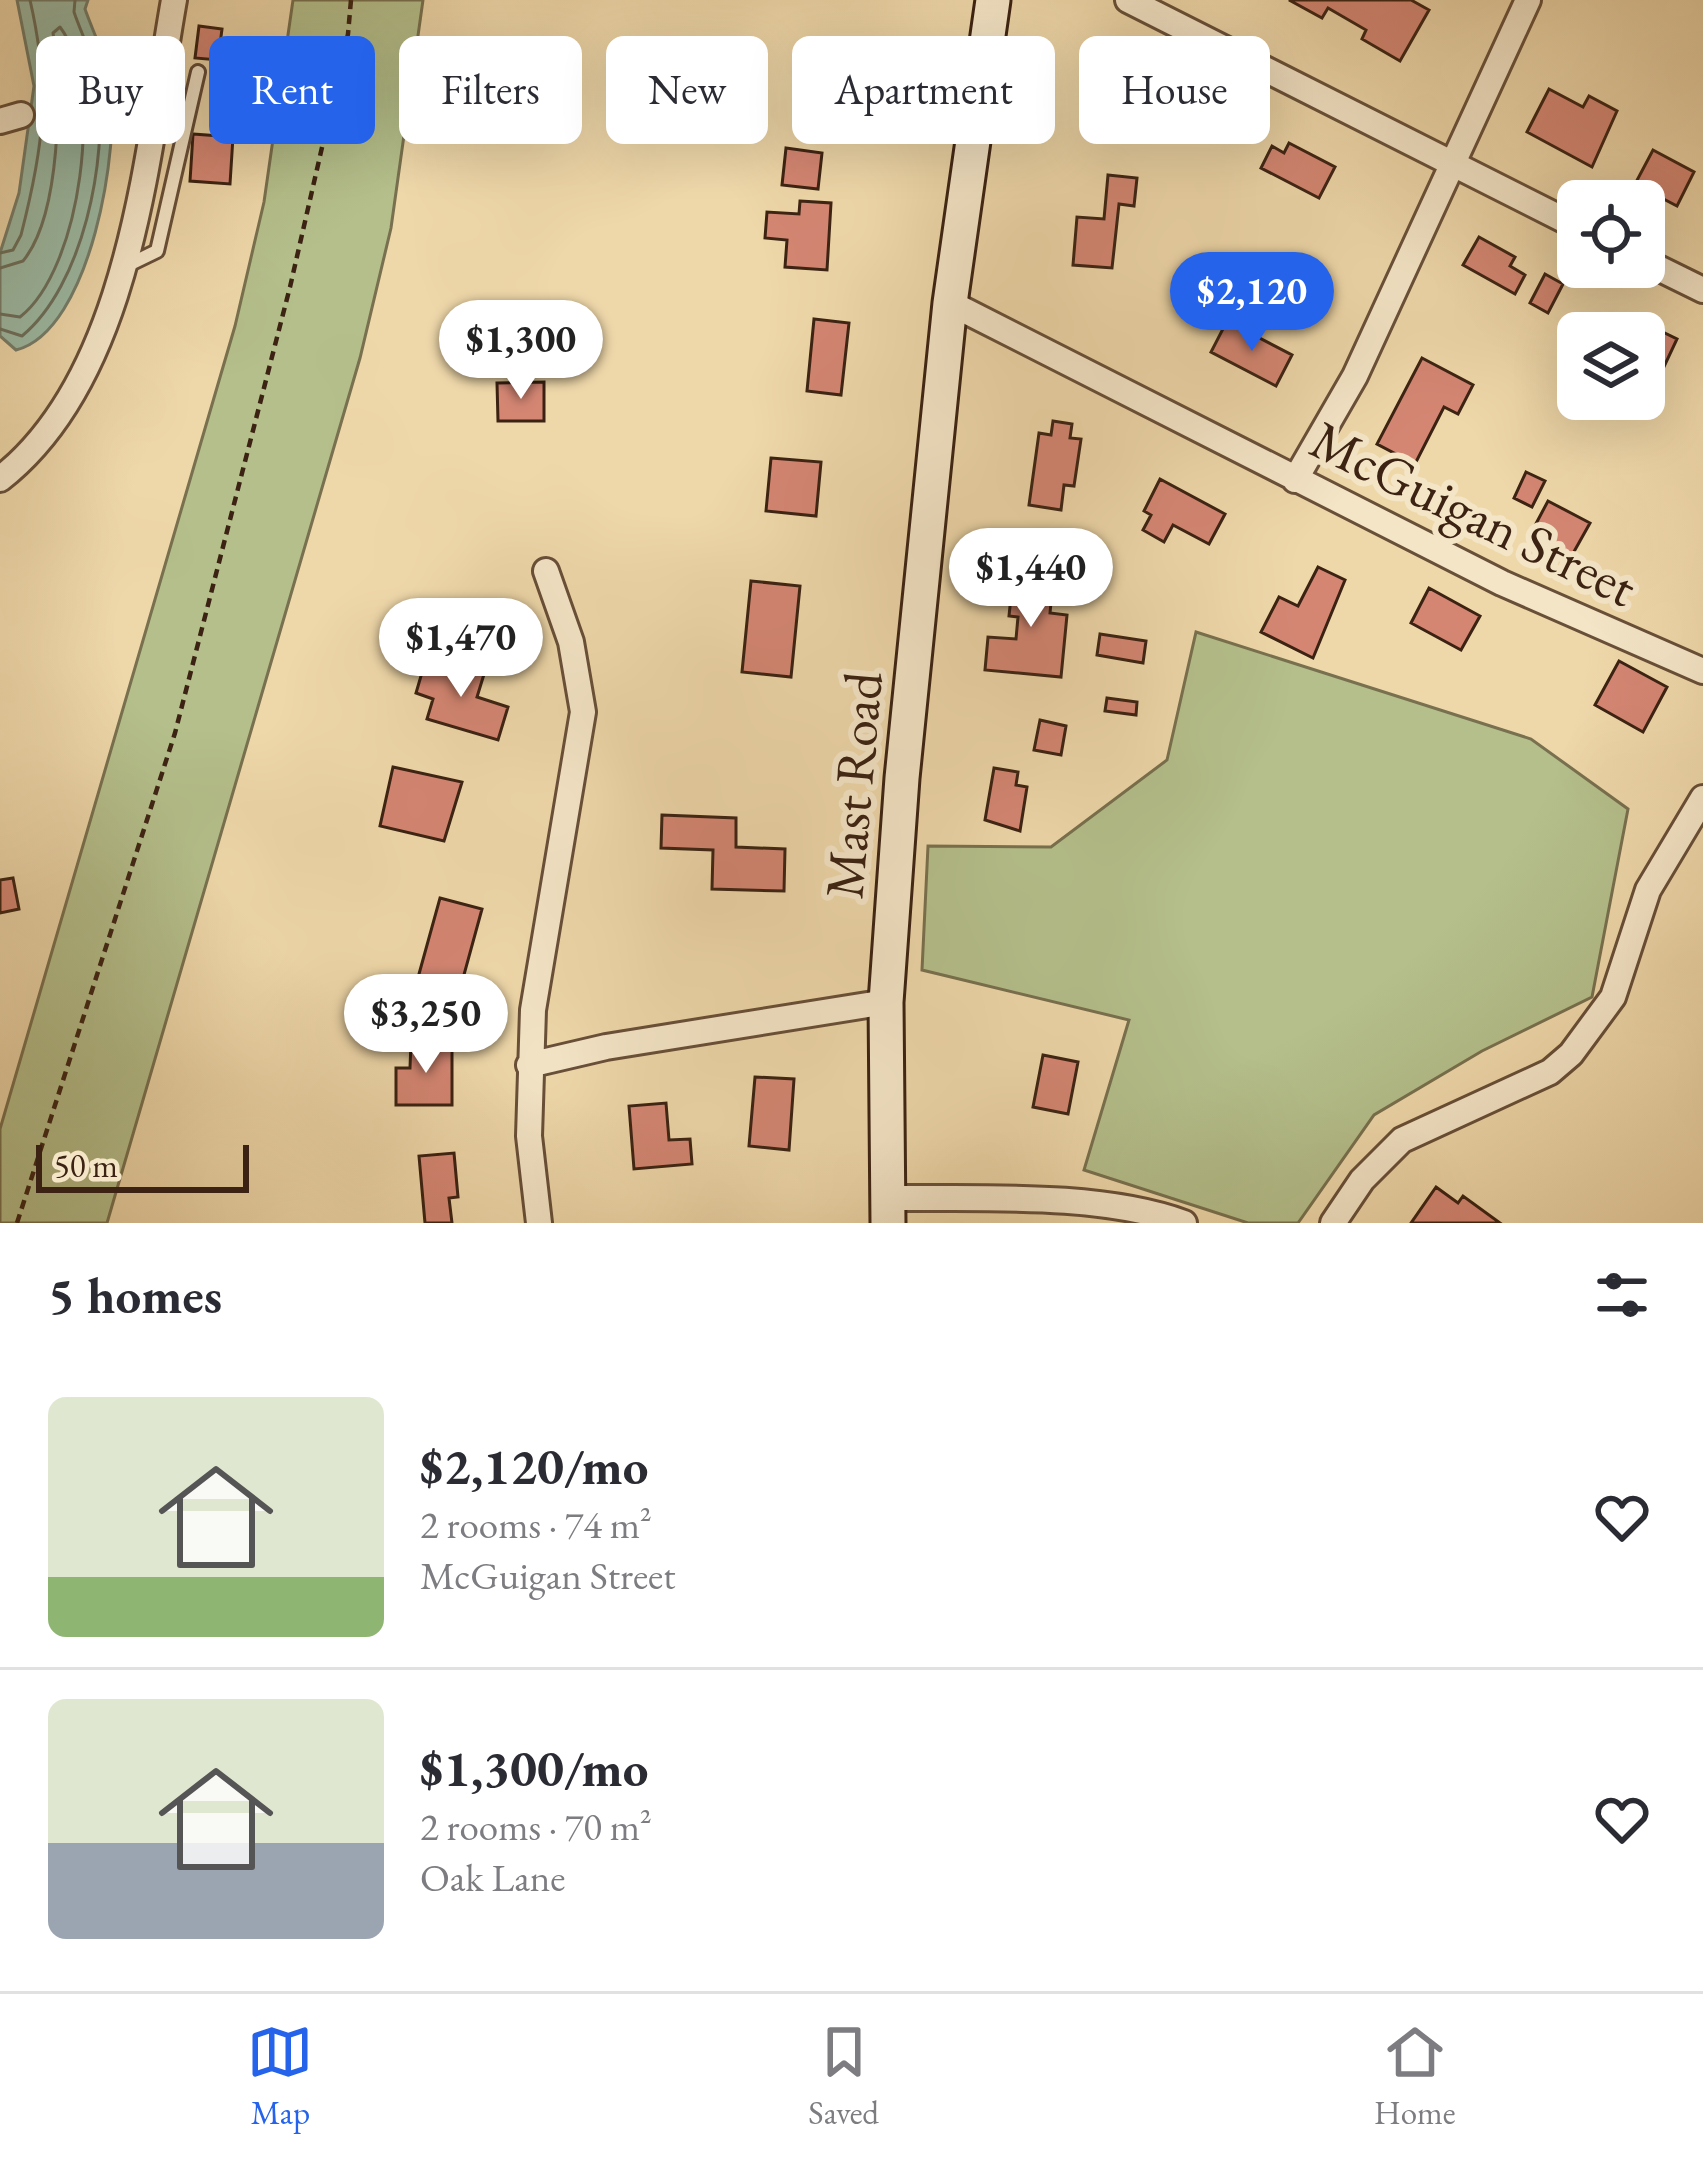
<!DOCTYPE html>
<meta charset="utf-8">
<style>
:root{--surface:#fff;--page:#f7f7f7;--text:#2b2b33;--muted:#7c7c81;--line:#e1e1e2;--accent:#2563eb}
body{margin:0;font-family:"EB Garamond",serif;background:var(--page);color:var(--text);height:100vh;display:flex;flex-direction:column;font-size:45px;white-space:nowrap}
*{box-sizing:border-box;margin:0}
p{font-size:39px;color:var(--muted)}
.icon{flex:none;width:66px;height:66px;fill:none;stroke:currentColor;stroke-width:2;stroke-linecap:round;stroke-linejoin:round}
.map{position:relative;height:1223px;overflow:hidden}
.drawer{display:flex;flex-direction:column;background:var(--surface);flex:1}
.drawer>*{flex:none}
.top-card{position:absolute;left:36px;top:36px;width:1632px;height:108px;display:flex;gap:24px}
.buttons{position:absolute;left:1557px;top:180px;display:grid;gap:24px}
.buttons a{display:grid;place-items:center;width:108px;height:108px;border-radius:18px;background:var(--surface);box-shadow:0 12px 48px #0002;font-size:60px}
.scale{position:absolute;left:36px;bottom:30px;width:213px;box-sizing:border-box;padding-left:12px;border:6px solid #3b2212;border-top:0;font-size:33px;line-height:42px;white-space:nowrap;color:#3b2212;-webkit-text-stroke:9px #f4e5c7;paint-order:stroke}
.price{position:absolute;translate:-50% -102px;padding:0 27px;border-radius:42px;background:#fff;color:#222;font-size:39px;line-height:78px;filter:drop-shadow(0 3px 6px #0008)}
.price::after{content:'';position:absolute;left:50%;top:72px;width:36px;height:27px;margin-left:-18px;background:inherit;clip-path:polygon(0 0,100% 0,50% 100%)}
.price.current{background:var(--accent);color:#fff}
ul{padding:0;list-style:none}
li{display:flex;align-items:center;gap:36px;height:300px;padding:0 48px}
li+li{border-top:3px solid var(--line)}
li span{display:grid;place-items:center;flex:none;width:336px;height:240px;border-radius:18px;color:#555}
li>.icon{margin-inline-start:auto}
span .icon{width:144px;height:144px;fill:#fffc;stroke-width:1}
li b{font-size:51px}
h2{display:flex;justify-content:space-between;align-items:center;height:144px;padding:0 48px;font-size:51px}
.chip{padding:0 42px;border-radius:18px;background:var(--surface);box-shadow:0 12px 48px #0002;font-size:42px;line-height:108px}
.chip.current{background:var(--accent);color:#fff}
.tab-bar{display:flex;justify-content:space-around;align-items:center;height:168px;border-top:3px solid var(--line);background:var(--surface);font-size:33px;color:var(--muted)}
.tab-bar a{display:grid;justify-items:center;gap:6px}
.tab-bar .current{color:var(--accent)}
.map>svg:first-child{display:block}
.green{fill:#b4bf8b;stroke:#78704e;stroke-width:3}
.water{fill:#9bbaa4;stroke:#757d6a;stroke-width:3}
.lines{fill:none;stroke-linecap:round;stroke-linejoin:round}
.shore{stroke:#6b6e5b;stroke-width:3}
.building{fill:#d48673;stroke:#3b2212;stroke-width:3}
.lane-casing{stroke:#684f38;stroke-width:18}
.street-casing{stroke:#684f38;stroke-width:30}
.secondary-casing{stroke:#3b2212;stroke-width:39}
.path{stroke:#3b2212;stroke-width:4.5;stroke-dasharray:9 6;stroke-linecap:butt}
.lane{stroke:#f4e5c7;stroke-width:12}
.street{stroke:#f4e5c7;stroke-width:24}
.secondary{stroke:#f4e5c7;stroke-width:33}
.labels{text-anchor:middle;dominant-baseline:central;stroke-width:12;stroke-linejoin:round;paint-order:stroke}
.street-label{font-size:54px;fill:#3b2212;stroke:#f4e5c7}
</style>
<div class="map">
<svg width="1703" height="1223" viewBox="0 0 1703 1223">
<rect width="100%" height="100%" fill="#eed7a9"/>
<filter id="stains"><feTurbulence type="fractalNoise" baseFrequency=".00167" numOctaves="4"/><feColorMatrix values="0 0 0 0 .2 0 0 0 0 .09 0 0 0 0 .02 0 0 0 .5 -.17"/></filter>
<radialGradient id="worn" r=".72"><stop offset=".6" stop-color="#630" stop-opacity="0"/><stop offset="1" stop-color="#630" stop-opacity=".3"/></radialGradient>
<path class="green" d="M293 0H423L391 228 360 358 107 1223H0V1129L235 326 264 202Z
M1196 632 1531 739 1628 809 1592 997 1482 1051 1374 1115 1298 1223H1248L1084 1170 1129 1020 922 970 928 846 1051 847 1167 760Z"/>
<path class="water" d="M17 0H88L85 9C93 32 105 55 110 80 121 145 91 331 16 350L0 336V253L19 193 34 86Z"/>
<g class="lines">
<path class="shore" d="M0 253 13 250 21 235C44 145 51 92 30 0
M0 268 23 261C61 215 62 89 53 33L60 27C105 87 81 270 20 317L0 314
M0 329 22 336C83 286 108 159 98 84 95 59 82 36 74 12L75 0"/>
</g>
<path class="building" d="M1289 0H1411L1429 10 1400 61 1362 39 1366 30 1328 8 1322 18Z
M199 26 222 29 218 60 195 58Z
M1549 89 1583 107 1589 96 1617 111 1592 167 1527 132Z
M193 134 233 137 230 184 190 181Z
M1289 143 1335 167 1319 198 1261 168 1272 146 1284 153Z
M786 148 822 153 818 189 782 185Z
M1653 150 1694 172 1677 206 1635 184Z
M1108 175 1137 178 1134 206 1119 204 1112 268 1073 265 1077 217 1104 219Z
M800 201 831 203 827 270 785 267 787 240 765 238 767 212 799 214Z
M1479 237 1515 257 1510 266 1525 275 1515 294 1463 265Z
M1545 274 1563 284 1548 313 1530 303Z
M814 319 849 323 841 395 807 391Z
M1638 320 1677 339 1662 371 1644 362V333H1632Z
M1227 321 1292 355 1276 386 1211 352Z
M1422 358 1473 385 1458 414 1444 407 1415 464 1377 444Z
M544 382V421H498L497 383Z
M1053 421 1072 424 1070 438 1081 439 1074 486 1064 485 1061 510 1029 505 1039 433 1051 435Z
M771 458 821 462 816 516 766 511Z
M1526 472 1545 481 1532 507 1514 498Z
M1160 479 1225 514 1209 544 1173 525 1164 542 1143 530 1151 515 1144 511Z
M1548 501 1590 523 1571 557 1530 535Z
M1318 567 1345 580 1313 658 1261 632 1279 597 1298 606Z
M1014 568 1054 572 1050 613 1067 615 1061 677 985 670 988 637 1016 639 1018 617 1009 616Z
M751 581 800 586 791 677 742 672Z
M1429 588 1480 616 1461 650 1411 623Z
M1100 634 1146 641 1143 663 1097 655Z
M442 658 485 671 477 697 508 707 498 740 427 719 433 699 416 693 423 669 437 673Z
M1619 661 1667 687 1643 732 1595 705Z
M1107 698 1137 702 1136 715 1105 711Z
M1040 720 1066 726 1061 755 1034 750Z
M393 767 462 782 444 841 380 826Z
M994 768 1018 772 1016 785 1027 787 1020 831 985 820Z
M662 815 736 818V847L785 849 784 891 712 889 713 850 661 848Z
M13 878 19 909 0 913V880Z
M440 898 482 909 456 1004 414 992Z
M411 1042 452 1043V1105H396V1068H410Z
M1043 1055 1078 1062 1068 1114 1033 1107Z
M755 1077 794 1079 789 1150 749 1146Z
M666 1103 669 1140 690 1139 692 1164 634 1169 629 1106Z
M454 1153 458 1197 449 1198 452 1223H425L419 1156Z
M1436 1187 1458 1203 1463 1196 1500 1223H1411Z"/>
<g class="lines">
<g class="lane-casing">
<path id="lane" d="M124 267 157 251 198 72"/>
</g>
<g class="street-casing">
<path id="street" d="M1128 0 1578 227
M0 121 21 115
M1644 261 1703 290
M950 303 1502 583 1703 671
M0 479C131 377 147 152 174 0
M1295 480 1355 376 1528 0
M529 1065 606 1047 886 1002
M888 1198C978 1199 1100 1192 1184 1223
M539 1223 529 1136 533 1010 583 712 571 642 546 571
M1333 1223 1362 1180 1402 1140 1550 1072 1571 1054 1613 997 1648 890 1703 798"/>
</g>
<g class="secondary-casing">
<path id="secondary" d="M888 1223 886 1002 902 778 950 303 993 0"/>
</g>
<path class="path" d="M17 1223 175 733 290 287 348 34 351 0"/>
<use href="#lane" class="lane"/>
<use href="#street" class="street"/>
<use href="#secondary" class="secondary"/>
</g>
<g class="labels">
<g class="street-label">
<text transform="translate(1474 513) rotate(26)">McGuigan Street</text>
<text transform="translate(853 785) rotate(-85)">Mast Road</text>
</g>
</g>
<rect width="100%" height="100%" filter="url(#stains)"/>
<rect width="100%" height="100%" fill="url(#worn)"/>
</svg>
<div class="buttons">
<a><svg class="icon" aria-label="locate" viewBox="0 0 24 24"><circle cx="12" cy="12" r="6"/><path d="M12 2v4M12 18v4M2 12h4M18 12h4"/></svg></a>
<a><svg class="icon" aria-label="layers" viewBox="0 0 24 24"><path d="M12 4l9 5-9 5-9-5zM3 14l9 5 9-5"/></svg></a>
</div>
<div class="scale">50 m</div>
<b class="price current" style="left:1252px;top:354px">$2,120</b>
<b class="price" style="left:521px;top:402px">$1,300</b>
<b class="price" style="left:1031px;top:630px">$1,440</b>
<b class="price" style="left:461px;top:700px">$1,470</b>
<b class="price" style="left:426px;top:1076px">$3,250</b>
<div class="top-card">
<a class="chip">Buy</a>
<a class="chip current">Rent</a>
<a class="chip">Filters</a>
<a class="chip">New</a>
<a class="chip">Apartment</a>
<a class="chip">House</a>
</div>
</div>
<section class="drawer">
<h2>5 homes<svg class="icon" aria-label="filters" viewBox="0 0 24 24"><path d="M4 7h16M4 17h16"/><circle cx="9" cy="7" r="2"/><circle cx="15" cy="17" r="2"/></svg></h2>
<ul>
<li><span style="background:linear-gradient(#dfe7d0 75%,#8fb573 0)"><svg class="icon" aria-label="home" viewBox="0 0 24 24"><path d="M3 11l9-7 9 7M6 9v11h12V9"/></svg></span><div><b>$2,120/mo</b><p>2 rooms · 74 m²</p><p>McGuigan Street</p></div><svg class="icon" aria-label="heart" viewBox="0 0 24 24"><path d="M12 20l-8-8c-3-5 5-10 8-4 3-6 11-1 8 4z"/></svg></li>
<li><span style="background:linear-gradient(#dfe7d0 60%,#9aa5b1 0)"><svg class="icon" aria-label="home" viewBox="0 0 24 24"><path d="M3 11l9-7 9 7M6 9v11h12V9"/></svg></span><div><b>$1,300/mo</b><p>2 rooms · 70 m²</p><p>Oak Lane</p></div><svg class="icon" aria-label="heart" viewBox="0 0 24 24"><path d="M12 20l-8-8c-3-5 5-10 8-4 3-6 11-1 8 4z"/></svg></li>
</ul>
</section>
<nav class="tab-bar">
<a class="current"><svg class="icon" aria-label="map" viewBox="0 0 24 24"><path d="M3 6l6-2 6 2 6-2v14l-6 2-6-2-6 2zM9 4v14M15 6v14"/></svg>Map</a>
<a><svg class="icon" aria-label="saved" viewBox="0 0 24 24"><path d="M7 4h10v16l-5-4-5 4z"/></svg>Saved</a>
<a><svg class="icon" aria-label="home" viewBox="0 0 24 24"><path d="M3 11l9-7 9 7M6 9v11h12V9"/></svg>Home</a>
</nav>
